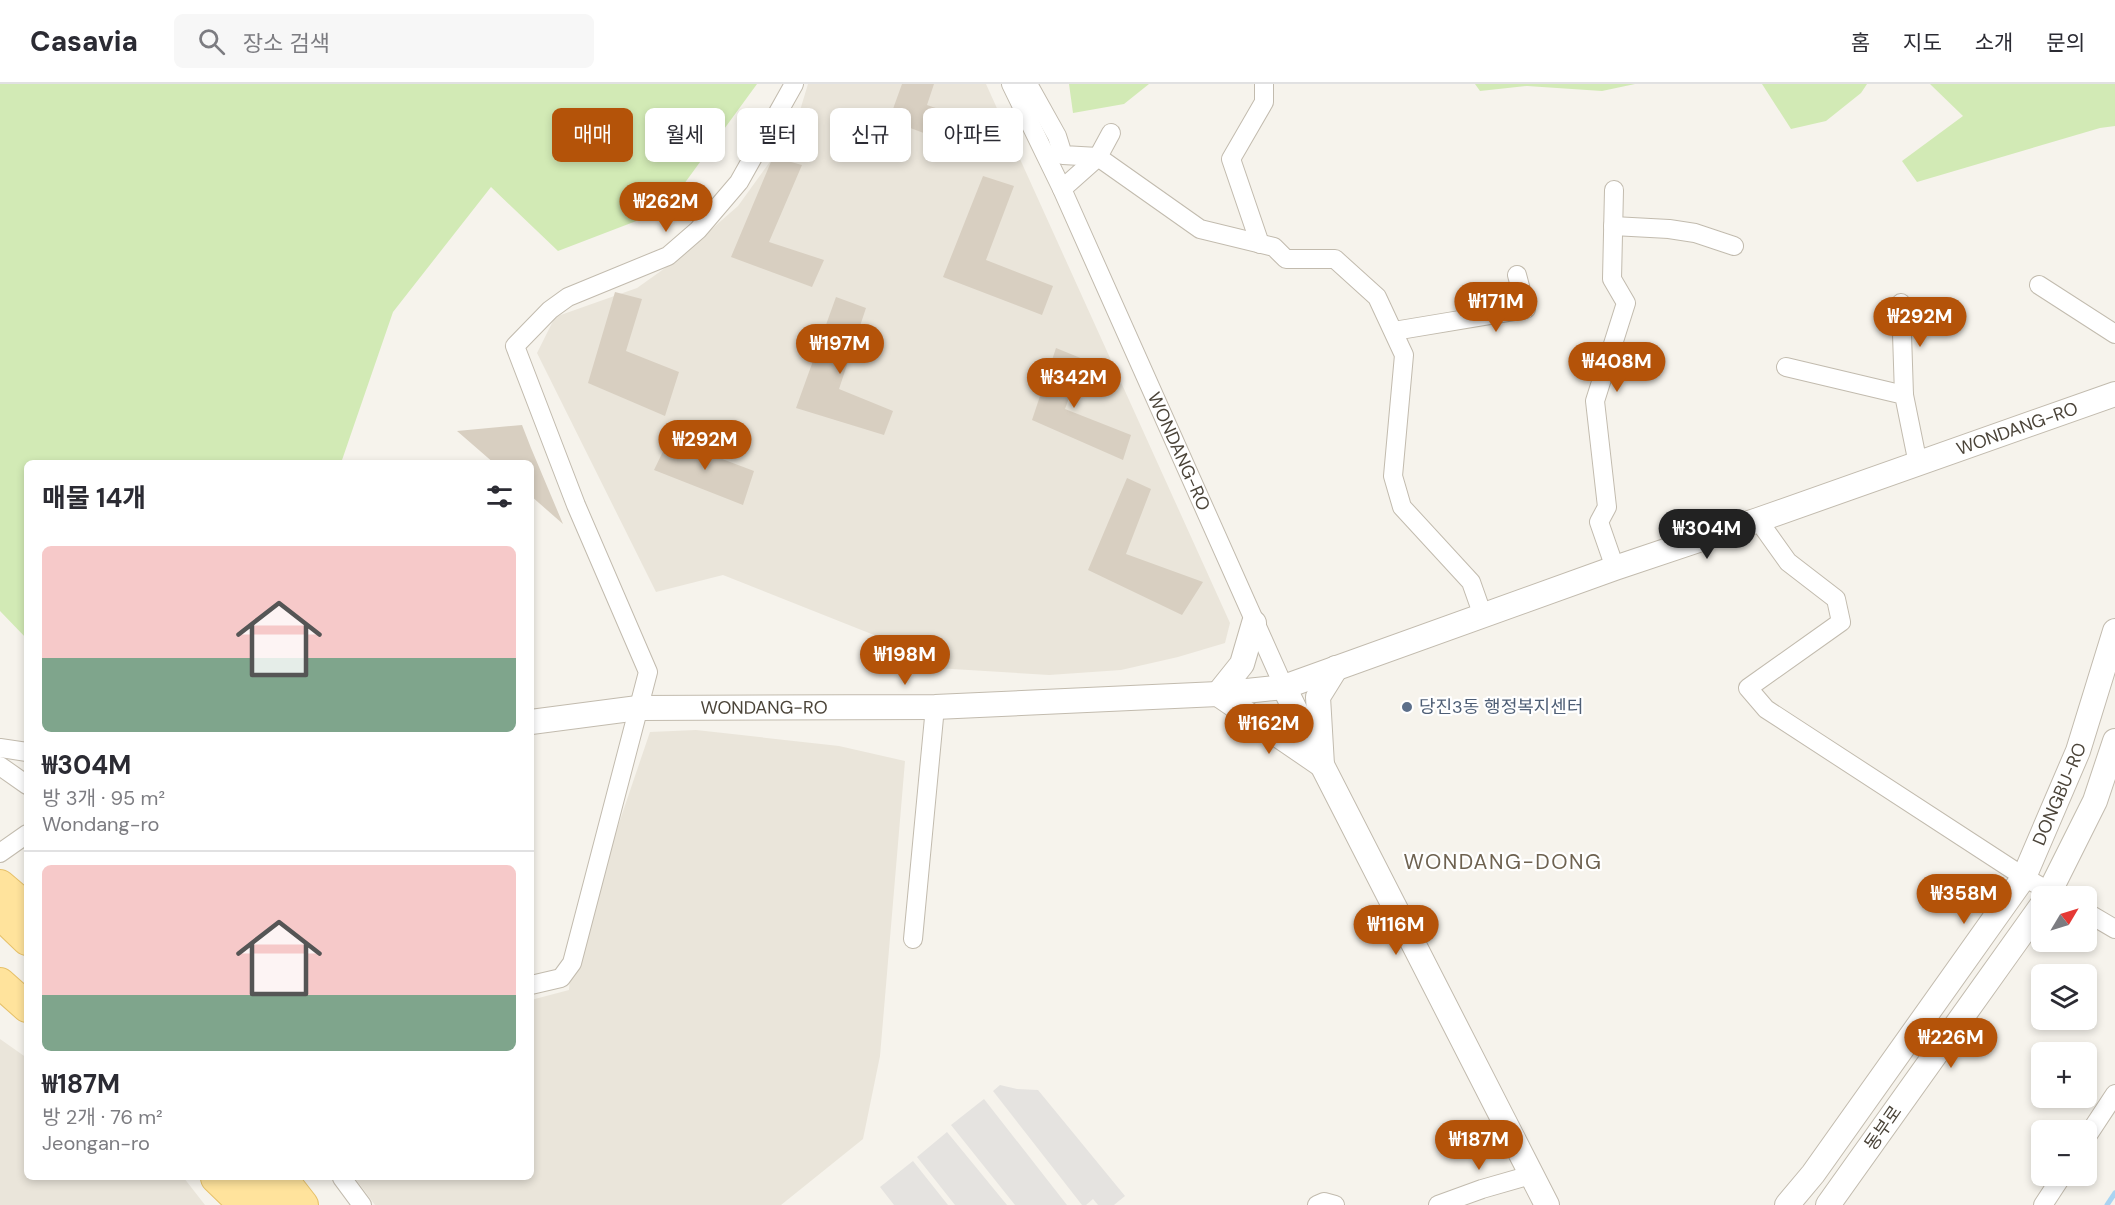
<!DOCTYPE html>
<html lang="ko">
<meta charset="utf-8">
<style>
:root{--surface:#fff;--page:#f7f7f7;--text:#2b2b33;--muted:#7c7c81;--line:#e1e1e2;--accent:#b45309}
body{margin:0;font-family:"DM Sans","Noto Sans KR",sans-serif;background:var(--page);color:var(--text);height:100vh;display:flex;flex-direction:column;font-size:22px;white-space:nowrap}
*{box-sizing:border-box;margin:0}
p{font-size:20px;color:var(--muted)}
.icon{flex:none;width:33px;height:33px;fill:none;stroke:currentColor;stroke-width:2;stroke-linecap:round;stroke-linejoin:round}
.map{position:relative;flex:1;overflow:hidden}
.drawer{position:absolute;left:24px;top:376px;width:510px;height:720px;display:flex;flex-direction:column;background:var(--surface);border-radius:9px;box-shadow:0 3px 9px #0003}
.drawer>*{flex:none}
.top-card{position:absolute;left:552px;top:24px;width:570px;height:54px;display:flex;gap:12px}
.needle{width:39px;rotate:52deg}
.tools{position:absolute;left:2031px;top:802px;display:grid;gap:12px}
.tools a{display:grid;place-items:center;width:66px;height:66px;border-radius:9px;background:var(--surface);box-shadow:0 3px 9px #0003;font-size:30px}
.price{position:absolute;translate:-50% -51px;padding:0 14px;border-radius:21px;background:var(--accent);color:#fff;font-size:20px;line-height:39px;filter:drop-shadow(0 2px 3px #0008)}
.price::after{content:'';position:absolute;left:50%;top:36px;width:18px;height:14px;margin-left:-9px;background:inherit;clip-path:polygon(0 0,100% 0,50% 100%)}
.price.selected{background:#222;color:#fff}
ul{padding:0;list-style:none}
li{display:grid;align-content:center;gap:12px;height:318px;padding:0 18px}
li+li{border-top:2px solid var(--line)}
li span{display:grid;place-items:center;height:186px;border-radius:9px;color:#555}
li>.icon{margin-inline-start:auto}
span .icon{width:108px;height:108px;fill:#fffc;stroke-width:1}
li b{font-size:26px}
h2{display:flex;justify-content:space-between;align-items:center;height:72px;padding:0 18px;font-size:26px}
.chip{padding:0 21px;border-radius:9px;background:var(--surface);box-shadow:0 3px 9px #0003;font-size:21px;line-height:54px}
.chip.selected{background:var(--accent);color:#fff}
header{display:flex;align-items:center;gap:36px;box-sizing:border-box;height:84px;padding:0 30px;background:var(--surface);border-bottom:2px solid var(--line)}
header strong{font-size:28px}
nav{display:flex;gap:33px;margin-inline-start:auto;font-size:21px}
.search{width:420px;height:54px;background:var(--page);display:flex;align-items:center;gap:15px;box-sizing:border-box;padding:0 21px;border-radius:9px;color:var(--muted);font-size:22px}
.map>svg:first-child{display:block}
.residential{fill:#eae5da}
.green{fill:#d2eab5}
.parking{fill:#e5e3e0}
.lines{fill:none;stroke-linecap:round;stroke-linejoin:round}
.stream{stroke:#a9d4f2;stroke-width:5}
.building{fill:#d8cfc1}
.minor-casing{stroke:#c2bbae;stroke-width:20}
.tertiary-casing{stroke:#c2bbae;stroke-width:26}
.primary-casing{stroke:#e6c16a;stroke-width:32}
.minor{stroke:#fff;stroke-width:18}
.tertiary{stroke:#fff;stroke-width:24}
.primary{stroke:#ffe39c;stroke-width:30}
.service-dot{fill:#5c6f8a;stroke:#fff;stroke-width:2}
.labels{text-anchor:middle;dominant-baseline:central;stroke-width:4.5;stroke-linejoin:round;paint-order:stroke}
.street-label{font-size:18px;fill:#4b4439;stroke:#fff}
.service-label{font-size:18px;fill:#4e5e75;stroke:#fff;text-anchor:start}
.quarter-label{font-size:21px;letter-spacing:1.5px;fill:#6e6250;stroke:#fff}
</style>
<header>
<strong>Casavia</strong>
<div class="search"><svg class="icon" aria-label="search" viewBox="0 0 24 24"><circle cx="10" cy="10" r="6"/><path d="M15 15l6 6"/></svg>장소 검색</div>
<nav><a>홈</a><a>지도</a><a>소개</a><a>문의</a></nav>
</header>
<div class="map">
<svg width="2115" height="1121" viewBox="0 0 2115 1121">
<rect width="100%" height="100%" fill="#f6f3ec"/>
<path class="residential" d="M808 0H986L1230 539 1225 559 1178 573 1121 586 1049 591 870 580 874 551 723 491 656 508 537 269 555 233 637 204 675 177 738 122 795 43Z
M696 646 839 662 905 677 880 972 863 1055 781 1121H375L355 1094H531V916L569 906 571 880 650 648Z
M0 955 27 974V1094H184L205 1121H0Z"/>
<path class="green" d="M0 0H757L665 126 558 167 491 103 393 228 341 379 27 380V555L0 527Z
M1069 0H1149L1124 20 1073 29Z
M1475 0H1635L1602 7 1527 2 1480 7Z
M1762 0H1867L1861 9 1826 37 1791 45Z
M1930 0H2115V42L2100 44 1917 98 1902 77 1963 32Z"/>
<path class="parking" d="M1000 1001 1017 1005 1038 1006 1125 1112 1114 1121H1098L1093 1115 1086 1121H1082L993 1007Z
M984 1015 1067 1121H1015L951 1041Z
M947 1048 1007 1121H955L917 1073Z
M913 1077 948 1121H894L880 1103Z"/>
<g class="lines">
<path class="stream" d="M2107 1121 2115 1109"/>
</g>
<path class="building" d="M902 0H934L927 21 979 39 969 66 889 36Z
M773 73 802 81 769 158 824 176 812 203 731 173Z
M983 92 1014 102 986 176 1053 202 1042 231 943 193Z
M615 208 642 215 626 267 679 288 665 332 588 299Z
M836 213 866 224 839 305 893 327 884 351 796 324Z
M1056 264 1083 275 1065 325 1131 351 1123 376 1032 336Z
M522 341 531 364 563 440 531 412V380H495L457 347Z
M669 355 754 387 743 421 654 386Z
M1127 394 1151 405 1126 470 1203 498 1182 531 1088 486Z"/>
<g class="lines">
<g class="minor-casing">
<g id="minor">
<path id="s1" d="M1011 0 1062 105 1284 603"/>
<path d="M1028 0 1057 52 1063 71 1098 73 1200 145 1274 163 1286 175H1335L1377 213 1404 271 1393 392 1402 423 1471 498 1483 532"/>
<path d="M1062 105 1098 73 1111 49"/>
<path d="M1614 106 1612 195 1626 219 1595 317 1607 423 1599 438 1615 484"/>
<path d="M1613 142 1669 145 1695 149 1734 162"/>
<path d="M1260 160 1231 75 1264 18V0"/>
<path d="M2039 201 2115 250"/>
<path d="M1901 219 1904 311"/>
<path d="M1394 247 1526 225 1517 191"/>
<path d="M1786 283 1904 311 1918 380"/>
<path d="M1758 436 1788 478 1836 515 1841 538 1748 604 1766 625 2024 793 2059 813"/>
<path d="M0 664 27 668"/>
<path d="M0 682 27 701"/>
<path d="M0 769 27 750"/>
<path d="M2086 828 2115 845"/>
<path d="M913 855 935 623"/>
<path d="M531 901 561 894 572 879 648 588 576 421 515 262 550 226 568 213 668 172 698 146 739 98 794 0"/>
<path d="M2086 1054 2115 1010"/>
<path d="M342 1094 362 1121"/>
<path d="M1317 1121 1324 1118 1335 1121"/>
<path d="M1438 1121 1482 1105 1531 1091"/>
<path d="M2043 1121 2062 1092"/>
</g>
</g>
<g class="tertiary-casing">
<g id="tertiary">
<path d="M1254 539 1242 580 1218 610 1322 681 1318 613 1336 584"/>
<path d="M1284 603 1322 681 1547 1121"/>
<path id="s2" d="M531 638 638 624 935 623 1218 610 1284 603 1615 484 1758 436 2115 310"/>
<path d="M2047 813 2095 717 2115 657"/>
<path id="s3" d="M1787 1121 1813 1090 2024 793 2078 667 2115 547"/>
<path d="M1828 1121 2042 821"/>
</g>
</g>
<g class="primary-casing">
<path id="primary" d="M0 801 27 824
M0 830 27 856
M0 899 27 923
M216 1094 244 1121
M250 1094 273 1121
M282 1094 303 1121"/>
</g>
<use href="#minor" class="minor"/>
<use href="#tertiary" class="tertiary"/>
<use href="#primary" class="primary"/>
</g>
<circle class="service-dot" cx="1407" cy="623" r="6"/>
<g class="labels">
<g class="street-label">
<text stroke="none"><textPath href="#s2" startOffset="1532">WONDANG-RO</textPath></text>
<text stroke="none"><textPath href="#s1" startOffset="404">WONDANG-RO</textPath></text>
<text stroke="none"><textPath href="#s2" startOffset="234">WONDANG-RO</textPath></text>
<text stroke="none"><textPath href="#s3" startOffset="495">DONGBU-RO</textPath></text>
<text transform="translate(1883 1044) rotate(-55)">동부로</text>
</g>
<g class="service-label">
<text x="1419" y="623">당진3동 행정복지센터</text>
</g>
<g class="quarter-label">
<text x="1503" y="778">WONDANG-DONG</text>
</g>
</g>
</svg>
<div class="tools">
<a><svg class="needle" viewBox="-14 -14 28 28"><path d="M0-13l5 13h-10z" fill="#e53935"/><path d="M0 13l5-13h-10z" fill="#7c7c81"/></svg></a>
<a><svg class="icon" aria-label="layers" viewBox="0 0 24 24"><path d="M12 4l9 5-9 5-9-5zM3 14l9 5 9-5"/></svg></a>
<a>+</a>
<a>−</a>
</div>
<b class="price" style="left:666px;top:149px">₩262M</b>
<b class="price" style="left:1496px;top:249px">₩171M</b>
<b class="price" style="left:1920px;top:264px">₩292M</b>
<b class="price" style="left:840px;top:291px">₩197M</b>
<b class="price" style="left:1617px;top:309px">₩408M</b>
<b class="price" style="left:1074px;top:325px">₩342M</b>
<b class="price" style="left:705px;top:387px">₩292M</b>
<b class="price selected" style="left:1707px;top:476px">₩304M</b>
<b class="price" style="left:905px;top:602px">₩198M</b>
<b class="price" style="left:1269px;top:671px">₩162M</b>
<b class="price" style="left:1964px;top:841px">₩358M</b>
<b class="price" style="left:1396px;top:872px">₩116M</b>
<b class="price" style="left:1951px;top:985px">₩226M</b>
<b class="price" style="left:1479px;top:1087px">₩187M</b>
<div class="top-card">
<a class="chip selected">매매</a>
<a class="chip">월세</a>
<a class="chip">필터</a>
<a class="chip">신규</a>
<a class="chip">아파트</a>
</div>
<section class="drawer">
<h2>매물 14개<svg class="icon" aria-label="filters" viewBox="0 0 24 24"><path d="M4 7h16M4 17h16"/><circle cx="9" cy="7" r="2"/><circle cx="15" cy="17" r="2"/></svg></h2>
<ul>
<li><span style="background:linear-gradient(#f6c9c9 60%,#7fa58c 0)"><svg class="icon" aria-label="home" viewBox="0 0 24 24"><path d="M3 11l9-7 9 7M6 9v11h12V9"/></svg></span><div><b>₩304M</b><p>방 3개 · 95 m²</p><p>Wondang-ro</p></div></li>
<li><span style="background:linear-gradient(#f6c9c9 70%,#7fa58c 0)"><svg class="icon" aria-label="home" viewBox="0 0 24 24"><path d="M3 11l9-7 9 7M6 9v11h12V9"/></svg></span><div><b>₩187M</b><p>방 2개 · 76 m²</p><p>Jeongan-ro</p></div></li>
</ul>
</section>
</div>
